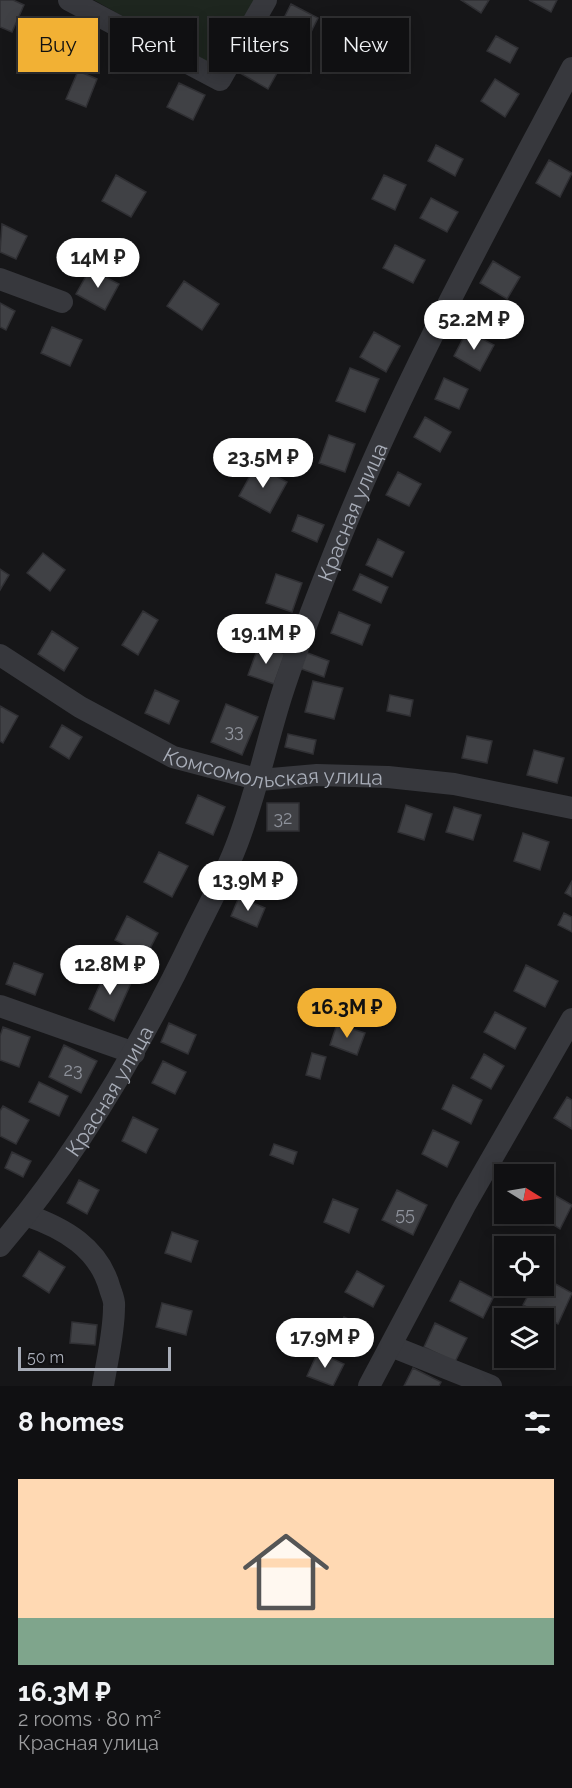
<!DOCTYPE html>
<meta charset="utf-8">
<style>
:root{--surface:#101012;--page:#19191b;--text:#f1f3f6;--muted:#9c9d9f;--line:#303032;--accent:#f2b134}
body{margin:0;font-family:Raleway,sans-serif;background:var(--page);color:var(--text);height:100vh;display:flex;flex-direction:column;font-size:22px;white-space:nowrap}
*{box-sizing:border-box;margin:0}
p{font-size:20px;color:var(--muted)}
.icon{flex:none;width:33px;height:33px;fill:none;stroke:currentColor;stroke-width:2;stroke-linecap:round;stroke-linejoin:round}
.map{position:relative;height:1386px;overflow:hidden}
.side{display:flex;flex-direction:column;background:var(--surface);flex:1}
.side>*{flex:none}
.hud{position:absolute;left:18px;top:18px;width:537px;height:54px;display:flex;gap:12px}
.needle{width:39px;rotate:101deg}
.buttons{position:absolute;left:494px;top:1164px;display:grid;gap:12px}
.buttons a{display:grid;place-items:center;width:60px;height:60px;border-radius:0px;background:var(--surface);box-shadow:0 3px 15px #0003,0 0 0 2px var(--line);font-size:30px}
.scale{position:absolute;left:18px;bottom:15px;width:153px;box-sizing:border-box;padding-left:6px;border:3px solid #a8adb8;border-top:0;font-size:16px;line-height:21px;white-space:nowrap;color:#a8adb8;-webkit-text-stroke:4px #111113;paint-order:stroke}
.price{position:absolute;translate:-50% -51px;padding:0 14px;border-radius:21px;background:#fff;color:#222;font-size:20px;line-height:39px;filter:drop-shadow(0 2px 3px #0008)}
.price::after{content:'';position:absolute;left:50%;top:36px;width:18px;height:14px;margin-left:-9px;background:inherit;clip-path:polygon(0 0,100% 0,50% 100%)}
.price.on{background:var(--accent);color:#111}
ul{padding:0;list-style:none}
li{display:grid;align-content:center;gap:12px;height:318px;padding:0 18px}
li span{display:grid;place-items:center;height:186px;border-radius:0px;color:#555}
li>.icon{margin-inline-start:auto}
span .icon{width:108px;height:108px;fill:#fffc;stroke-width:1}
li b{font-size:26px}
h2{display:flex;justify-content:space-between;align-items:center;height:72px;padding:0 18px;font-size:26px}
.pill{padding:0 21px;border-radius:0px;background:var(--surface);box-shadow:0 3px 15px #0003,0 0 0 2px var(--line);font-size:21px;line-height:54px}
.pill.on{background:var(--accent);color:#111}
.map>svg:first-child{display:block}
.green{fill:#1e261f}
.building{fill:#404145;stroke:#303034;stroke-width:1.5}
.lines{fill:none;stroke-linecap:round;stroke-linejoin:round}
.minor{stroke:#37383d;stroke-width:22}
.labels{text-anchor:middle;dominant-baseline:central;stroke-width:4.5;stroke-linejoin:round;paint-order:stroke}
.number-label{font-size:18px;fill:#8e929b}
.street-label{font-size:21px;fill:#a8adb8;stroke:#111113}
</style>
<div class="map">
<svg width="572" height="1386" viewBox="0 0 572 1386">
<rect width="100%" height="100%" fill="#161618"/>
<path class="green" d="M94 0H254L222 56 205 63Z"/>
<path class="building" d="M0 0H13L24 5 12 32 0 27Z
M461 0H489L481 13Z
M529 0H557L551 12Z
M291 4 318 18 303 48 276 34Z
M44 18 74 31 62 58 32 44Z
M496 36 518 48 510 63 487 51Z
M253 48 282 64 268 89 240 73Z
M78 71 97 79 86 107 66 99Z
M495 79 519 94 505 117 481 101Z
M179 83 205 95 193 120 167 107Z
M436 145 463 159 455 176 428 161Z
M549 160 572 173 560 197 536 183Z
M116 175 146 192 131 217 102 201Z
M384 175 406 185 395 210 372 199Z
M431 198 458 212 447 232 420 218Z
M2 224 27 236 16 259 0 252Z
M395 245 425 260 413 283 383 268Z
M493 261 520 277 507 299 480 283Z
M90 269 119 284 105 310 76 294Z
M184 281 219 304 202 330 167 306Z
M0 303 15 311 6 330 0 327Z
M52 327 82 340 70 366 41 353Z
M467 331 494 345 480 371 454 356Z
M374 332 400 346 386 372 360 357Z
M350 368 379 379 365 412 336 401Z
M444 378 468 389 459 409 435 399Z
M425 417 451 432 440 452 414 437Z
M329 435 355 444 345 472 319 463Z
M256 465 287 482 270 513 239 496Z
M398 472 421 484 409 506 386 495Z
M298 515 324 525 317 542 292 531Z
M378 539 404 552 392 577 366 565Z
M43 553 65 570 50 591 27 573Z
M0 569 9 575 0 590Z
M276 574 302 583 292 612 266 603Z
M360 574 388 587 381 603 353 590Z
M143 611 158 620 138 655 122 645Z
M339 612 370 625 362 645 331 633Z
M52 631 78 648 64 671 38 654Z
M259 645 285 654 274 684 248 675Z
M305 652 329 661 324 677 299 668Z
M313 681 343 688 334 719 305 712Z
M155 690 179 701 169 724 145 713Z
M390 695 413 700 410 716 387 711Z
M226 704 258 717 242 755 211 742Z
M0 706 18 716 3 743 0 741Z
M62 725 82 737 69 759 50 747Z
M288 734 316 740 313 754 285 747Z
M467 736 492 741 487 763 462 758Z
M534 750 564 758 557 783 527 775Z
M198 795 225 807 213 835 186 823Z
M267 803H299V831H267Z
M406 805 432 814 424 840 398 832Z
M454 807 481 815 473 840 446 832Z
M523 833 549 842 540 870 514 861Z
M159 852 188 866 172 897 144 882Z
M572 881V897L565 893Z
M239 897 265 908 257 927 231 916Z
M564 913 572 917V932L558 925Z
M127 916 158 933 146 956 115 940Z
M14 963 43 974 35 995 6 984Z
M526 965 558 981 545 1007 514 991Z
M106 971 131 983 114 1021 89 1009Z
M495 1012 526 1028 515 1049 484 1032Z
M169 1023 196 1035 188 1054 161 1042Z
M337 1024 365 1033 357 1055 330 1045Z
M3 1027 30 1037 19 1067 0 1060V1036Z
M64 1045 97 1061 81 1093 49 1077Z
M312 1053 326 1057 320 1079 306 1075Z
M484 1054 504 1066 491 1089 471 1078Z
M163 1061 186 1072 175 1094 152 1083Z
M39 1082 68 1096 59 1116 29 1102Z
M453 1085 482 1100 471 1124 442 1109Z
M567 1097 572 1100V1129L554 1118Z
M3 1106 29 1120 16 1144 0 1136V1111Z
M133 1117 158 1129 146 1153 122 1141Z
M433 1130 459 1142 447 1167 422 1154Z
M274 1144 297 1152 293 1164 270 1155Z
M12 1152 31 1161 23 1177 5 1168Z
M79 1180 99 1190 87 1214 67 1203Z
M397 1190 427 1205 413 1235 382 1220Z
M551 1193 572 1205 560 1229 538 1215 543 1214V1207Z
M333 1199 358 1209 349 1233 324 1222Z
M172 1232 198 1241 191 1262 165 1253Z
M39 1251 65 1267 49 1293 23 1276Z
M357 1271 384 1286 373 1307 345 1292Z
M543 1277 572 1293 558 1324 523 1305 533 1286H543Z
M460 1281 493 1298 483 1318 450 1301Z
M162 1303 192 1311 186 1335 156 1327Z
M344 1317 364 1326 358 1339 338 1330Z
M72 1322 97 1325 95 1345 70 1343Z
M435 1323 467 1338 455 1362 424 1347Z
M318 1352 344 1364 333 1386 307 1376Z
M413 1368 441 1382 439 1386H404Z"/>
<g class="lines">
<g class="minor">
<path d="M69 0 220 80 266 0"/>
<path d="M0 279 62 302"/>
<path id="s1" d="M0 655 80 707 173 757 260 780 317 775 388 777 454 784 572 808"/>
<path d="M0 1006 134 1053"/>
<path d="M26 1215C64 1228 99 1248 110 1289 112 1295 115 1301 114 1307 114 1333 107 1360 103 1386"/>
<path id="s2" d="M0 1246C79 1153 143 1042 195 933 209 905 224 877 235 849 255 799 265 748 281 697 298 643 320 589 341 536 406 375 491 222 572 68"/>
<path d="M391 1346 491 1386"/>
<path d="M369 1386 465 1205 572 1019"/>
</g>
</g>
<g class="labels">
<g class="number-label">
<text x="234" y="730">33</text>
<text x="283" y="817">32</text>
<text x="73" y="1069">23</text>
<text x="405" y="1213">55</text>
</g>
<g class="street-label">
<text stroke="none"><textPath href="#s2" startOffset="820">Красная улица</textPath></text>
<text stroke="none"><textPath href="#s1" startOffset="303">Комсомольская улица</textPath></text>
<text stroke="none"><textPath href="#s2" startOffset="190">Красная улица</textPath></text>
</g>
</g>
</svg>
<div class="buttons">
<a><svg class="needle" viewBox="-14 -14 28 28"><path d="M0-13l5 13h-10z" fill="#e53935"/><path d="M0 13l5-13h-10z" fill="#9c9d9f"/></svg></a>
<a><svg class="icon" aria-label="locate" viewBox="0 0 24 24"><circle cx="12" cy="12" r="6"/><path d="M12 2v4M12 18v4M2 12h4M18 12h4"/></svg></a>
<a><svg class="icon" aria-label="layers" viewBox="0 0 24 24"><path d="M12 4l9 5-9 5-9-5zM3 14l9 5 9-5"/></svg></a>
</div>
<div class="scale">50 m</div>
<b class="price" style="left:98px;top:289px">14M ₽</b>
<b class="price" style="left:474px;top:351px">52.2M ₽</b>
<b class="price" style="left:263px;top:489px">23.5M ₽</b>
<b class="price" style="left:266px;top:665px">19.1M ₽</b>
<b class="price" style="left:248px;top:912px">13.9M ₽</b>
<b class="price" style="left:110px;top:996px">12.8M ₽</b>
<b class="price on" style="left:347px;top:1039px">16.3M ₽</b>
<b class="price" style="left:325px;top:1369px">17.9M ₽</b>
<div class="hud">
<a class="pill on">Buy</a>
<a class="pill">Rent</a>
<a class="pill">Filters</a>
<a class="pill">New</a>
</div>
</div>
<section class="side">
<h2>8 homes<svg class="icon" aria-label="filters" viewBox="0 0 24 24"><path d="M4 7h16M4 17h16"/><circle cx="9" cy="7" r="2"/><circle cx="15" cy="17" r="2"/></svg></h2>
<ul>
<li><span style="background:linear-gradient(#ffd9b3 75%,#7fa58c 0)"><svg class="icon" aria-label="home" viewBox="0 0 24 24"><path d="M3 11l9-7 9 7M6 9v11h12V9"/></svg></span><div><b>16.3M ₽</b><p>2 rooms · 80 m²</p><p>Красная улица</p></div></li>
</ul>
</section>
